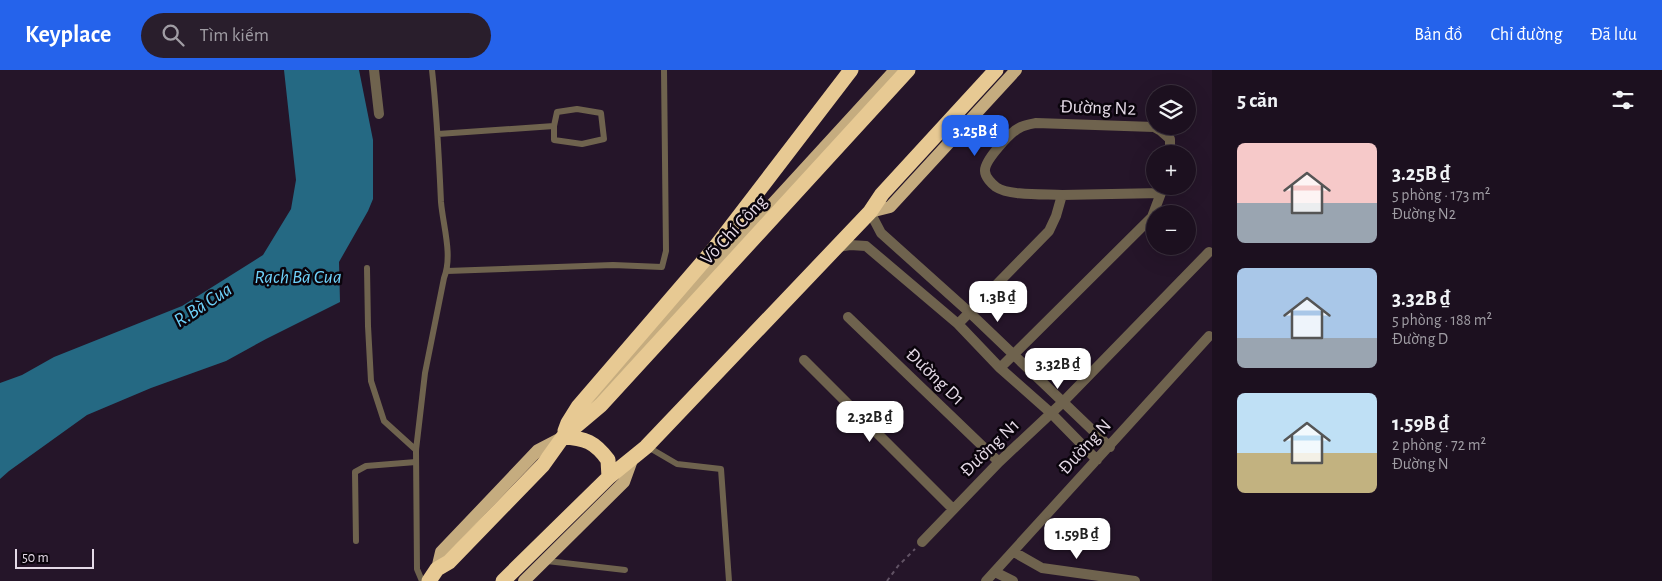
<!DOCTYPE html>
<html lang="vi">
<meta charset="utf-8">
<style>
:root{--surface:#1c101f;--page:#291e2c;--text:#f1f3f6;--muted:#a09da4;--line:#3a303d;--accent:#2563eb}
body{margin:0;font-family:"Alegreya Sans",sans-serif;background:var(--page);color:var(--text);height:100vh;display:flex;flex-direction:column;font-size:19px;white-space:nowrap}
*{box-sizing:border-box;margin:0}
p{font-size:16px;color:var(--muted)}
.icon{flex:none;width:28px;height:28px;fill:none;stroke:currentColor;stroke-width:2;stroke-linecap:round;stroke-linejoin:round}
.map{position:relative;flex:1;overflow:hidden}
.side{display:flex;flex-direction:column;background:var(--surface);width:450px}
.side>*{flex:none}
.tools{position:absolute;left:1146px;top:15px;display:grid;gap:10px}
.tools a{display:grid;place-items:center;width:50px;height:50px;border-radius:50%;background:var(--surface);box-shadow:0 5px 20px #0002,0 0 0 1px var(--line);font-size:25px}
.scale{position:absolute;left:15px;bottom:12px;width:79px;box-sizing:border-box;padding-left:5px;border:2px solid #e5dae7;border-top:0;font-size:14px;line-height:18px;white-space:nowrap;color:#e5dae7;-webkit-text-stroke:4px #0a040c;paint-order:stroke}
.price{position:absolute;translate:-50% -42px;padding:0 11px;border-radius:10px;background:#fff;color:#222;font-size:16px;line-height:32px;filter:drop-shadow(0 1px 2px #0008)}
.price::after{content:'';position:absolute;left:50%;top:30px;width:15px;height:11px;margin-left:-8px;background:inherit;clip-path:polygon(0 0,100% 0,50% 100%)}
.price.selected{background:var(--accent);color:#fff}
ul{padding:0;list-style:none}
li{display:flex;align-items:center;gap:15px;height:125px;padding:0 25px}
li span{display:grid;place-items:center;flex:none;width:140px;height:100px;border-radius:8px;color:#555}
li>.icon{margin-inline-start:auto}
span .icon{width:60px;height:60px;fill:#fffc;stroke-width:1}
li b{font-size:21px}
h2{display:flex;justify-content:space-between;align-items:center;height:60px;padding:0 25px;font-size:21px}
header{display:flex;align-items:center;gap:30px;box-sizing:border-box;height:70px;padding:0 25px;background:var(--accent);color:#fff}
header strong{font-size:24px}
nav{display:flex;gap:28px;margin-inline-start:auto;font-size:18px}
.search{width:350px;height:45px;background:var(--page);display:flex;align-items:center;gap:12px;box-sizing:border-box;padding:0 18px;border-radius:28px;color:var(--muted);font-size:19px}
main{display:flex;flex:1;min-height:0}
.map>svg:first-child{display:block}
.water{fill:#256983}
.lines{fill:none;stroke-linecap:round;stroke-linejoin:round}
.path{stroke:#615264;stroke-width:2;stroke-dasharray:4 4;stroke-linecap:butt}
.lane{stroke:#6f634e;stroke-width:6}
.street{stroke:#6f634e;stroke-width:10}
.primary{stroke:#c5ac7f;stroke-width:12}
.highway{stroke:#e7c993;stroke-width:15}
.labels{text-anchor:middle;dominant-baseline:central;stroke-width:5;stroke-linejoin:round;paint-order:stroke}
.street-label{font-size:19px;fill:#e5dae7;stroke:#0a040c}
.water-label{font-size:20px;font-style:italic;fill:#6ed1f9;stroke:#0a040c}
</style>
<header>
<strong>Keyplace</strong>
<div class="search"><svg class="icon" aria-label="search" viewBox="0 0 24 24"><circle cx="10" cy="10" r="6"/><path d="M15 15l6 6"/></svg>Tìm kiếm</div>
<nav><a>Bản đồ</a><a>Chỉ đường</a><a>Đã lưu</a></nav>
</header>
<main>
<div class="map">
<svg width="1212" height="511" viewBox="0 0 1212 511">
<rect width="100%" height="100%" fill="#251529"/>
<path class="water" d="M284 0H359L373 70V129L368 141 339 192 340 232 266 269 226 291 151 318 87 345 9 401 0 409V313L22 305 54 287 182 236 263 185 291 139 296 110Z"/>
<g class="lines">
<path class="path" d="M887 511 898 496 915 479"/>
<path class="lane" d="M577 39 601 43 604 69 582 74 554 70V56L557 42Z
M438 64 554 56
M367 198 368 256 371 311 384 351 416 380
M447 201 613 195 662 197 666 181 664 0
M648 377 677 394 721 399 729 511
M356 471 355 402 366 396 416 392
M547 491 625 500
M422 511 417 499 416 380 425 303 444 208C453 185 443 156 441 132 439 88 437 44 432 0"/>
<path class="street" d="M374 0 379 44
M1062 125 1161 123
M870 142 881 163 969 242 1110 377
M838 177 850 175 866 176 958 254 1000 298 1052 344 1097 390
M848 247 999 392
M958 254 1049 161 1056 146 1062 125C1046 124 1009 126 996 117 992 114 985 107 985 101 984 91 1011 61 1021 57 1025 55 1031 54 1036 53L1154 57 1161 61 1170 69V84
M804 290 953 439
M1000 298 1152 147 1161 123 1167 116
M922 472 999 392 1062 333 1209 182
M1014 482 1042 498 1135 511
M995 502 1013 511
M986 511 1209 266"/>
<path class="primary" d="M870 142 890 137 1016 0
M588 345 589 336 596 326 895 0
M437 499 441 482 538 380 563 367
M524 511 624 412 632 390"/>
<path class="highway" d="M565 361 568 353 578 337 713 180 851 0
M563 367C585 368 595 372 608 390L609 407
M429 511 437 499 449 492 543 395 563 367 601 335 908 0
M503 511 609 407 646 377 870 142 882 124 996 0"/>
</g>
<g class="labels">
<g class="street-label">
<text transform="translate(1098 38) rotate(2)">Đường N2</text>
<text transform="translate(734 160) rotate(-47)">Võ Chí Công</text>
<text transform="translate(935 307) rotate(44)">Đường D1</text>
<text transform="translate(1085 377) rotate(-47)">Đường N</text>
<text transform="translate(990 378) rotate(-44)">Đường N1</text>
</g>
<g class="water-label">
<text x="298" y="207">Rạch Bà Cua</text>
<text transform="translate(203 235) rotate(-33)">R.Bà Cua</text>
</g>
</g>
</svg>
<div class="tools">
<a><svg class="icon" aria-label="layers" viewBox="0 0 24 24"><path d="M12 4l9 5-9 5-9-5zM3 14l9 5 9-5"/></svg></a>
<a>+</a>
<a>−</a>
</div>
<div class="scale">50 m</div>
<b class="price selected" style="left:975px;top:87px">3.25B ₫</b>
<b class="price" style="left:998px;top:253px">1.3B ₫</b>
<b class="price" style="left:1058px;top:320px">3.32B ₫</b>
<b class="price" style="left:870px;top:373px">2.32B ₫</b>
<b class="price" style="left:1077px;top:490px">1.59B ₫</b>
</div>
<section class="side">
<h2>5 căn<svg class="icon" aria-label="filters" viewBox="0 0 24 24"><path d="M4 7h16M4 17h16"/><circle cx="9" cy="7" r="2"/><circle cx="15" cy="17" r="2"/></svg></h2>
<ul>
<li><span style="background:linear-gradient(#f6c9c9 60%,#9aa5b1 0)"><svg class="icon" aria-label="home" viewBox="0 0 24 24"><path d="M3 11l9-7 9 7M6 9v11h12V9"/></svg></span><div><b>3.25B ₫</b><p>5 phòng · 173 m²</p><p>Đường N2</p></div></li>
<li><span style="background:linear-gradient(#a9c7e8 70%,#9aa5b1 0)"><svg class="icon" aria-label="home" viewBox="0 0 24 24"><path d="M3 11l9-7 9 7M6 9v11h12V9"/></svg></span><div><b>3.32B ₫</b><p>5 phòng · 188 m²</p><p>Đường D</p></div></li>
<li><span style="background:linear-gradient(#bfe0f5 60%,#c2b280 0)"><svg class="icon" aria-label="home" viewBox="0 0 24 24"><path d="M3 11l9-7 9 7M6 9v11h12V9"/></svg></span><div><b>1.59B ₫</b><p>2 phòng · 72 m²</p><p>Đường N</p></div></li>
</ul>
</section>
</main>
